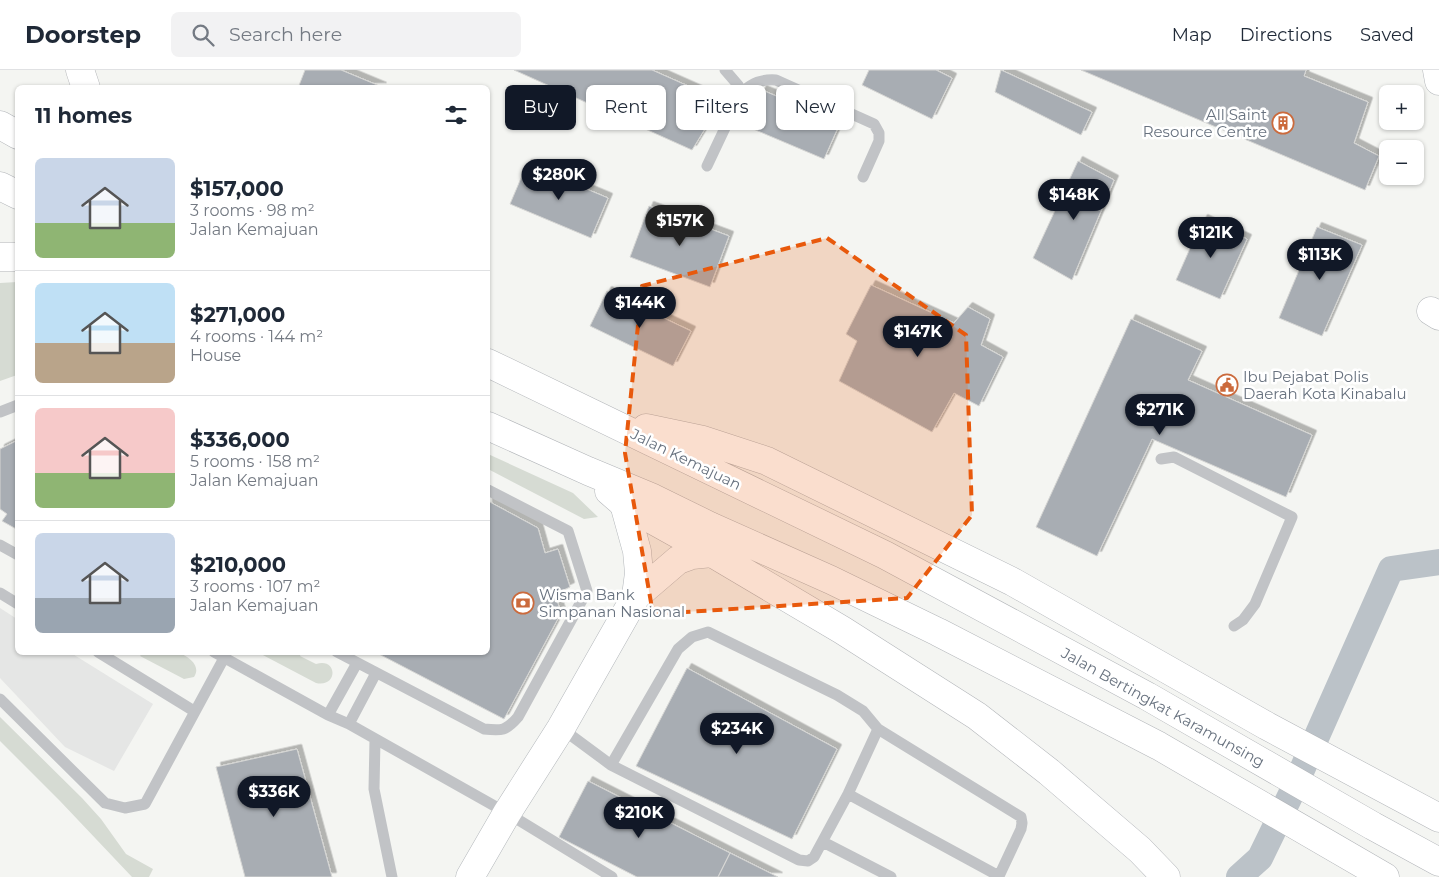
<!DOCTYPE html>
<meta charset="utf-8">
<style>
:root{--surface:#fff;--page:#f2f2f3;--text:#1f2937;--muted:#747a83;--line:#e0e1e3;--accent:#111827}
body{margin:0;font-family:Montserrat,sans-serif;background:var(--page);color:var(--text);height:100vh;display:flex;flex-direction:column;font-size:19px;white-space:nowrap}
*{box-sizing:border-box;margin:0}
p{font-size:16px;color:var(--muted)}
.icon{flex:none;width:28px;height:28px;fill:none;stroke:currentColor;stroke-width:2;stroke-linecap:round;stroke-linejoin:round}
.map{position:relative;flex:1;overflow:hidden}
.side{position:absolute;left:15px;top:15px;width:475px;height:570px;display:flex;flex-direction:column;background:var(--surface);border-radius:8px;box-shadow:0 1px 4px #0004}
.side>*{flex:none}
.banner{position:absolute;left:505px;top:15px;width:475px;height:45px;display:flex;gap:10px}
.fabs{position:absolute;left:1379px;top:15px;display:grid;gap:10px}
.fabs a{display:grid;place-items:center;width:45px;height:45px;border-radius:8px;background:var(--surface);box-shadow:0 1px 4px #0004;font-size:25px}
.price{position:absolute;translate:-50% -42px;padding:0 11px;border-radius:18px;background:var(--accent);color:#fff;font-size:16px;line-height:32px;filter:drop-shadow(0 1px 2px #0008)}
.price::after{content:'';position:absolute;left:50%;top:30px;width:15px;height:11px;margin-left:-8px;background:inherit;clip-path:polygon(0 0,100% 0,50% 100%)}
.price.selected{background:#222;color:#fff}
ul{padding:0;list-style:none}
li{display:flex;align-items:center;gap:15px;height:125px;padding:0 20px}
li+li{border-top:1px solid var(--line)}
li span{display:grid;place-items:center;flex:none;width:140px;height:100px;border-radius:8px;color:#555}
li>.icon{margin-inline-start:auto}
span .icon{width:60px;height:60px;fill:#fffc;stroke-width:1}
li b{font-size:21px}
h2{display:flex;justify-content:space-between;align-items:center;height:60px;padding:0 20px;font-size:21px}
.pill{padding:0 18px;border-radius:8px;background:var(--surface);box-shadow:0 1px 4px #0004;font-size:18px;line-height:45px}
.pill.selected{background:var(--accent);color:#fff}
header{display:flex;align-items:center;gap:30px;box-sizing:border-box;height:70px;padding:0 25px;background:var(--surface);border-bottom:1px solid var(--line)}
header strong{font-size:24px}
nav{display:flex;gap:28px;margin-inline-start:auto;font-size:18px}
.search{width:350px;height:45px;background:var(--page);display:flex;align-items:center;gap:12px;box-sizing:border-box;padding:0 18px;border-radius:8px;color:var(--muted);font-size:19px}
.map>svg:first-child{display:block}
.built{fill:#e5e6e5}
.green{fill:#d6dbd3}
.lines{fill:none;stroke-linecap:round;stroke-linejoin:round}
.canal{stroke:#bbc2c8;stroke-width:26}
.building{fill:#a8adb3;stroke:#d6d6d4;filter:url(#shadow)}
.secondary-casing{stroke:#b3b7bb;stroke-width:29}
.primary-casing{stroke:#b2b5b9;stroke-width:29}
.highway-casing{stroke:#b4b6b9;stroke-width:29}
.lane{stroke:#c1c3c6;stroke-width:11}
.secondary{stroke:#fff;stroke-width:28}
.primary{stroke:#fff;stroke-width:28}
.highway{stroke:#fff;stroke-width:28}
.marked{fill:#e8590c;fill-opacity:0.2;stroke:#e8590c;stroke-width:4;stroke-dasharray:10 6;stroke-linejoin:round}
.labels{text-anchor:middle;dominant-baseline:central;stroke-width:5;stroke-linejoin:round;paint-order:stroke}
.poi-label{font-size:15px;fill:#68727f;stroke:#fff;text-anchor:start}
.street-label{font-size:15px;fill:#68727f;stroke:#fff}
</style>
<header>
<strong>Doorstep</strong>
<div class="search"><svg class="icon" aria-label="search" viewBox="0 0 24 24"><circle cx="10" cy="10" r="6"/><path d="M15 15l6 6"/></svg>Search here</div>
<nav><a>Map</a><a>Directions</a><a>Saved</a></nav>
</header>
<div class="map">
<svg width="1439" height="807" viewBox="0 0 1439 807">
<defs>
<filter id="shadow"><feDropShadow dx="4.5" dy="-4.5" stdDeviation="0" flood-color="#0004"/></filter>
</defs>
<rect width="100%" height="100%" fill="#f4f5f2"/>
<path class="built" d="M0 538 17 549 18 582 71 583 153 634 114 701 65 677 0 608Z"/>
<path class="green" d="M17 212V305L0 311V213Z
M488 384 573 423 598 447 584 449 488 399Z
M142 583C153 582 165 580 176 582 187 585 202 595 194 607L184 609 140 586Z
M259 583H301L300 586 316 594C338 587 338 618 316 613Z
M0 647 82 728 101 749 126 784 153 799 149 807H132L60 731 0 671Z"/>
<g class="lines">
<path class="canal" d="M1239 807 1260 788 1293 720 1391 499 1439 492"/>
</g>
<path class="building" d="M305 0H341L382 17 298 18Z
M514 0H652L722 31 692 80Z
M869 0H936L952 8 932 49 862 15Z
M1001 0 1092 42 1081 65 995 22Z
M1081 0H1306L1304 6 1368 32 1354 73 1379 86 1365 120Z
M762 20 840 53 824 89 746 56Z
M1078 91 1114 110 1072 210 1033 188Z
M527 94 608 128 591 168 510 134Z
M649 136 729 166 710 217 630 187Z
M1203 149 1247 169 1220 229 1176 210Z
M1317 157 1362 175 1322 266 1279 248Z
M871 215 954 253 968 237 990 249 981 275 1003 287 979 336 954 323 932 362 839 311 857 271 846 264Z
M607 221 691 261 673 296 590 256Z
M1131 249 1202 281 1188 310 1312 365 1286 427 1152 369 1097 486 1036 457Z
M18 370V460L2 451 7 444 0 439V379Z
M488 431 538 458 545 483 558 479 570 517 555 524 561 543 504 649 375 582H488Z
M687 598 837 679 792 769 636 696Z
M297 679 332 807H245L216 697Z
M588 711 730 783 718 807H637L559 767Z
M730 783 778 807H718Z"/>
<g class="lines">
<g class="secondary-casing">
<path id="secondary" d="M636 526 678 490 692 485 712 483
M470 807 507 743 561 658 636 526 639 503 637 481 624 434"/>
</g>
<g class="primary-casing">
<path id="primary" d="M1437 0 1439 11
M0 55 18 65
M0 116 18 125
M1431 241 1439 246
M488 293 885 485 1147 626 1373 756 1439 792
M488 356 588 401 653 428 710 456 831 510 938 562 1159 676 1385 807
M646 358 703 370 767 391 1013 512 1267 656 1439 748
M609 421 624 434 712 483 842 560 977 646 1049 702 1140 780 1166 807"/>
</g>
<g class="highway-casing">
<path id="highway" d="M80 0 86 18
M0 187H18"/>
</g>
<path class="lane" d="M742 22C753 13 761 9 776 10L874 54 879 63V71L863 107
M707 96 742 22 738 15 725 0
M0 342 18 335
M1161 389 1174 387 1292 447 1255 534 1243 550 1234 556
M0 475 18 485
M0 523 18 534
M98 582 194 641
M214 582 328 645 349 654 507 743 612 807
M337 582 484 659C502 661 506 661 518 647L587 521 568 461 488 420
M0 629 105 733 125 738 145 734 224 588
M328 645 357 593
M349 654 376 603
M561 658 611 695 799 790 808 791 814 787 848 724 878 659 863 641 837 625 708 562 692 567 678 579 611 695
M375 670 374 719 392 807
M848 724 999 806 1021 759 1022 753 1021 747 878 659
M823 772 891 807"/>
<use href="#secondary" class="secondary"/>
<use href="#primary" class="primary"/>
<use href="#highway" class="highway"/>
</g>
<path class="marked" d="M827 168 966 265 972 445 907 528 653 544 625 383 642 216Z"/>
<defs>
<g id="building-ring" transform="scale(1.125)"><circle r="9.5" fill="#fff" stroke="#cb6a3c" stroke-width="1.5"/><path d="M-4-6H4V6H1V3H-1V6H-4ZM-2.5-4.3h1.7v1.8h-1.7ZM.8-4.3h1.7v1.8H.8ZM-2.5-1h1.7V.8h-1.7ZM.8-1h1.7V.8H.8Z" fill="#cb6a3c"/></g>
<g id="civic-ring" transform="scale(1.125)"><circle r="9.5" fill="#fff" stroke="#cb6a3c" stroke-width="1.5"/><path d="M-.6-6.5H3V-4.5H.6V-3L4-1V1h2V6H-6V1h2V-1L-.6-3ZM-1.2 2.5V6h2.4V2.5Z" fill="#cb6a3c"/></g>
<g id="bank-ring" transform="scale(1.125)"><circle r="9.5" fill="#fff" stroke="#cb6a3c" stroke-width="1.5"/><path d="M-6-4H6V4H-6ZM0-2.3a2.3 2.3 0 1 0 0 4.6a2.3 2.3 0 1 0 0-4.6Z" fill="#cb6a3c"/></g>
</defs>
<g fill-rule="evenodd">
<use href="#building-ring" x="1283" y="53"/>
<use href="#civic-ring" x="1227" y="315"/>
<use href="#bank-ring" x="523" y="533"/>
</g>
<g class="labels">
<g class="poi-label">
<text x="1267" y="44" text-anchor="end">All Saint<tspan x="1267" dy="17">Resource Centre</tspan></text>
<text x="1243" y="306">Ibu Pejabat Polis<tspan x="1243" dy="17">Daerah Kota Kinabalu</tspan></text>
<text x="539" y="524">Wisma Bank<tspan x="539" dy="17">Simpanan Nasional</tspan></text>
</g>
<g class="street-label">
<text transform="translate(686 389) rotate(26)">Jalan Kemajuan</text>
<text transform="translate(1163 637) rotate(29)">Jalan Bertingkat Karamunsing</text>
</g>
</g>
</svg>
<div class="fabs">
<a>+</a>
<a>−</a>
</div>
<b class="price" style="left:559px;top:131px">$280K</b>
<b class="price" style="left:1074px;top:151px">$148K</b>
<b class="price selected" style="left:680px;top:177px">$157K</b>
<b class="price" style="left:1211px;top:189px">$121K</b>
<b class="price" style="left:1320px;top:211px">$113K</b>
<b class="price" style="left:640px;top:259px">$144K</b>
<b class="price" style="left:918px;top:288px">$147K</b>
<b class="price" style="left:1160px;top:366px">$271K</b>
<b class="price" style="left:737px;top:685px">$234K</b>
<b class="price" style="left:274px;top:748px">$336K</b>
<b class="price" style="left:639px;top:769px">$210K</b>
<div class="banner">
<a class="pill selected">Buy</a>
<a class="pill">Rent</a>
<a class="pill">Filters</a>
<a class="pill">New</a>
</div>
<section class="side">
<h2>11 homes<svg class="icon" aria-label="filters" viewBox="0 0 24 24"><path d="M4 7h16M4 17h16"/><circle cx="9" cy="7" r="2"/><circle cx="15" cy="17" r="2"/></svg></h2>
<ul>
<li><span style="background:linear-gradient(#c9d6e8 65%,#8fb573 0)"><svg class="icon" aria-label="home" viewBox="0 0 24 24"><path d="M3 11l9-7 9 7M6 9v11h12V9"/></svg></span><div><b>$157,000</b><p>3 rooms · 98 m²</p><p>Jalan Kemajuan</p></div></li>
<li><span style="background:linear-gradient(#bfe0f5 60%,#b9a48a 0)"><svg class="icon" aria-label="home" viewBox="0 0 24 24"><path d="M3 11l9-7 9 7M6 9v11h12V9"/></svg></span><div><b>$271,000</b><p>4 rooms · 144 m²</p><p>House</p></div></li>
<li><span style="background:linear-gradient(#f6c9c9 65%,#8fb573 0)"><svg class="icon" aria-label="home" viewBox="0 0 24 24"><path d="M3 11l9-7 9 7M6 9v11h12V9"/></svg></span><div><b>$336,000</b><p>5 rooms · 158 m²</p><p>Jalan Kemajuan</p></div></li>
<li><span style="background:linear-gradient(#c9d6e8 65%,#9aa5b1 0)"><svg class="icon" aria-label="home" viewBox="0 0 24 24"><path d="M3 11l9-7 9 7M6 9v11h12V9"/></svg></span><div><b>$210,000</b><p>3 rooms · 107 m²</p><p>Jalan Kemajuan</p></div></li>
</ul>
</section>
</div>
